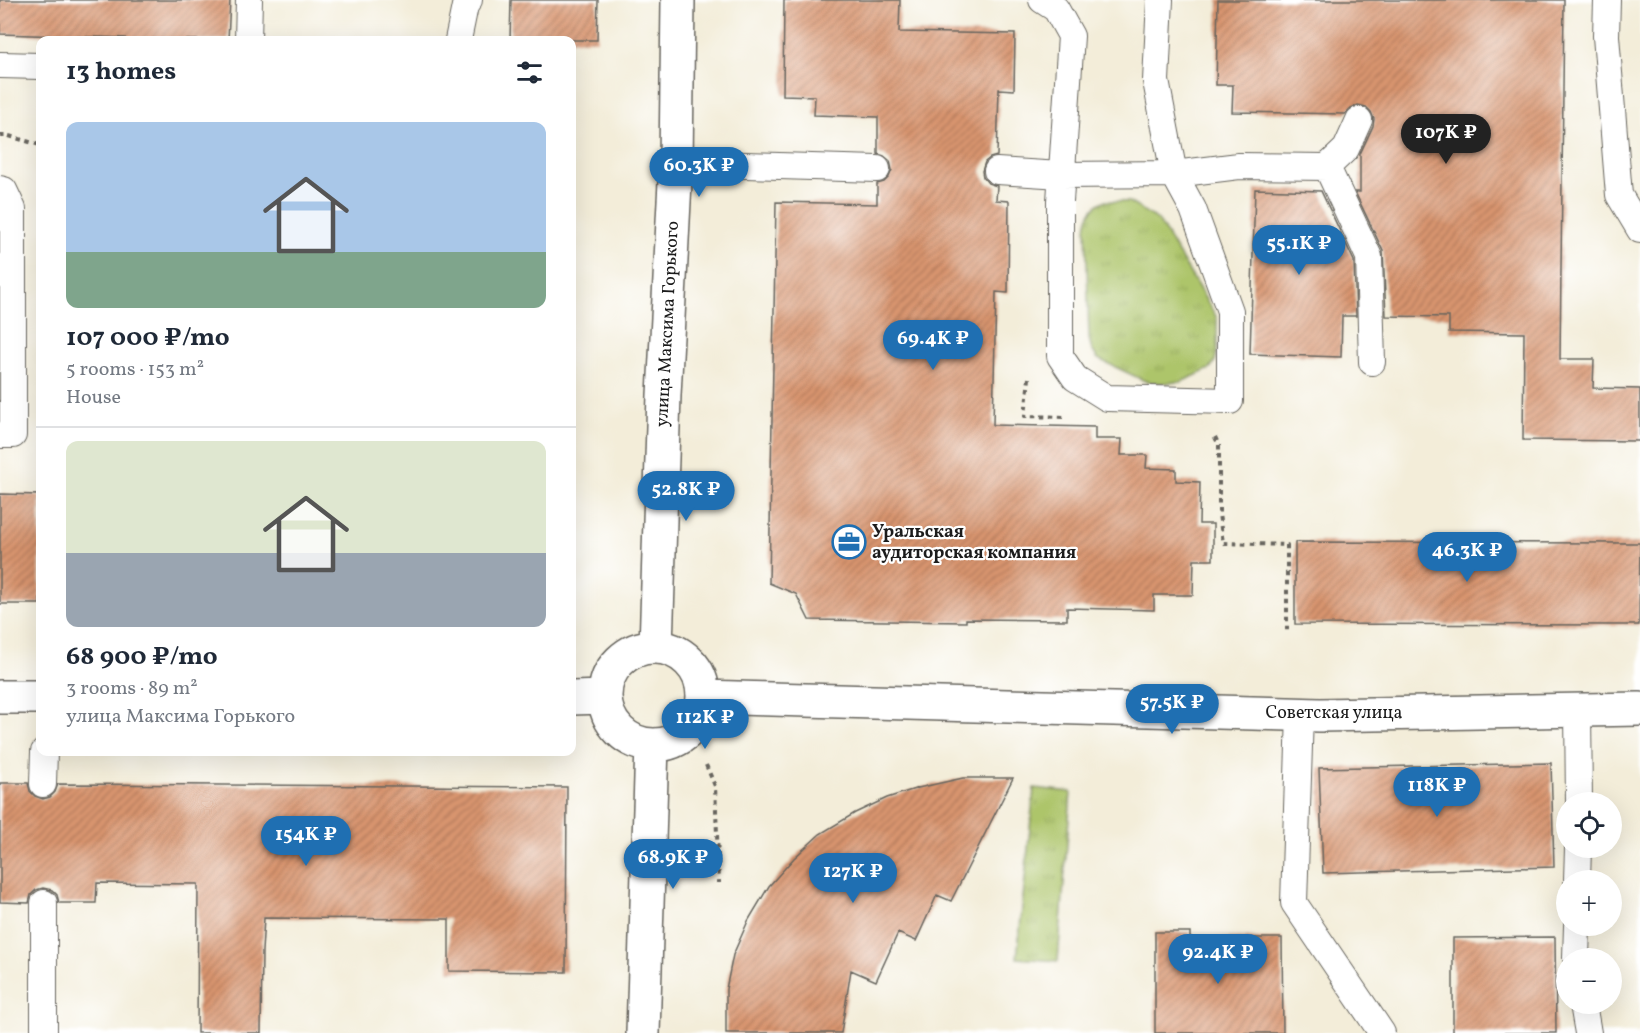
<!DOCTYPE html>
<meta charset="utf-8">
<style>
:root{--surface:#fff;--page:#f2f2f3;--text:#1f2937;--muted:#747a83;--line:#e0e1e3;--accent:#1f6fb2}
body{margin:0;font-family:Vollkorn,serif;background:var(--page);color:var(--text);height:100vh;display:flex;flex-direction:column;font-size:22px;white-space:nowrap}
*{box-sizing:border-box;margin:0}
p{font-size:20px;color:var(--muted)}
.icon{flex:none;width:33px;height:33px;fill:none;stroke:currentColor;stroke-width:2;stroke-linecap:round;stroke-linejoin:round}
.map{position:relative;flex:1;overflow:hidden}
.side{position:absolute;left:36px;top:36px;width:540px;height:720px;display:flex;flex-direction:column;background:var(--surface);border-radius:12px;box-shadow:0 6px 24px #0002}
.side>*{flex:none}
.controls{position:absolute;left:1556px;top:792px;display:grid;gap:12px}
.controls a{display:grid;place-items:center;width:66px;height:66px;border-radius:50%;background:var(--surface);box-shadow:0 6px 24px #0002;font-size:30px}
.price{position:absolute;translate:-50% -51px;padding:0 14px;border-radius:21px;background:var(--accent);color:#fff;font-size:20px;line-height:39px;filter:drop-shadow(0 2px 3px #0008)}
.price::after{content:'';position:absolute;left:50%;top:36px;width:18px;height:14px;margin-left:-9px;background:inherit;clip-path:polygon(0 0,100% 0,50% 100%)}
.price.selected{background:#222;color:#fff}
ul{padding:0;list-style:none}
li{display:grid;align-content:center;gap:12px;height:318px;padding:0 30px}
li+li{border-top:2px solid var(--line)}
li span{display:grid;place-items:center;height:186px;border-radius:12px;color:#555}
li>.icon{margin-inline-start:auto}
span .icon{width:108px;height:108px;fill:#fffc;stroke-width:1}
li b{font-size:26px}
h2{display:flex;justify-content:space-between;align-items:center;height:72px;padding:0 30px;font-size:26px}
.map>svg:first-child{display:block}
.grass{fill:url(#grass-tufts);stroke:#647043;stroke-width:1.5}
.building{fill:url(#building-hatch)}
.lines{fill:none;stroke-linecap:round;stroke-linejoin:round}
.lane-casing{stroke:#67655e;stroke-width:28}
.street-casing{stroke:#67655e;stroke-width:36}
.path{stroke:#67655e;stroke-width:4;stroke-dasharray:4.5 4.5;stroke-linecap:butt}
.lane{stroke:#fff;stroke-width:26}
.street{stroke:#fff;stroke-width:33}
.labels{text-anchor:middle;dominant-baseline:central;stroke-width:4.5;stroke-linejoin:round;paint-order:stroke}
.street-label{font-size:18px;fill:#1c1c1c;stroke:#fff}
.poi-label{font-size:18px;font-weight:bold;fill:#1c1c1c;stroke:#fff;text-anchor:start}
</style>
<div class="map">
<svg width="1640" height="1033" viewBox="0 0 1640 1033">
<defs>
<pattern id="grass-tufts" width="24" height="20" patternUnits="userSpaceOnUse" patternTransform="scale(1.5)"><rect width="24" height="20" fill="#adc56a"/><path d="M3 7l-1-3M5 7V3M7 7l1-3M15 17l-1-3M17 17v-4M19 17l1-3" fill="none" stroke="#94a95b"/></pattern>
<pattern id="building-hatch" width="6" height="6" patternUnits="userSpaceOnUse" patternTransform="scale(1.5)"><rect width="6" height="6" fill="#d8946e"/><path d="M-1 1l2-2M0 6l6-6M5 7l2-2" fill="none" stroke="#ae785a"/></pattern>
</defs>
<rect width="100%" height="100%" fill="#fff"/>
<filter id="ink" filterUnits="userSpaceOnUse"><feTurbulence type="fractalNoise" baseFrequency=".0167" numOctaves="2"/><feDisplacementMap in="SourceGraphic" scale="12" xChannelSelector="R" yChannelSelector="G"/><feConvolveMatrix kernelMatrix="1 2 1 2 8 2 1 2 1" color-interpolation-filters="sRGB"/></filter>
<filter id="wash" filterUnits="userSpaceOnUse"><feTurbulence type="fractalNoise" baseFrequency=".008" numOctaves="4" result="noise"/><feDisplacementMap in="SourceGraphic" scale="24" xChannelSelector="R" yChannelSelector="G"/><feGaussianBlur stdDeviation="1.35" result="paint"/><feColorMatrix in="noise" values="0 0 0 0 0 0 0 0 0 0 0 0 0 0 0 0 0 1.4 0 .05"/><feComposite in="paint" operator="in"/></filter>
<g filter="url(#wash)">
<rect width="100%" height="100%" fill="#f3edd9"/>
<path class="grass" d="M1104 201 1129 202 1158 220 1217 318V349L1215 362 1210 369 1181 382 1160 383 1145 381 1098 359 1092 350 1089 339 1086 228C1088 214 1092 207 1104 201Z
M1034 788 1071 792 1058 961 1017 958Z"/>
<g id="blocks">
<path class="building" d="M0 0H230L228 40H125V38L0 34Z
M511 0H598L597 40H510Z
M784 0H900L899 32 1015 34 1014 90 999 89 997 156 990 158 985 162 982 171 983 177 988 183 997 186 996 200 1009 201 1008 293 996 292 993 425 1095 427V439H1122L1121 455H1147L1146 468 1176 469V481L1200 482 1199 524H1213V560H1194L1193 595H1154V610L1067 608V620L966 619V622L809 620 796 594 769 583 776 202 877 204V184L884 182 889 177 892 170 890 161 884 156 878 154V117L814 115 815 96 783 95Z
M1218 0H1564L1560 359H1594L1593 388 1640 389V441L1523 440 1524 333 1449 332V317L1386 316 1383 251 1355 192H1360V154L1373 126 1374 119 1371 112 1366 107 1358 105 1351 108 1345 114 1232 112 1233 85H1216Z
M1255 189 1321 191 1354 261 1356 316H1342L1341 357 1250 354Z
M0 494 40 495V604H0Z
M1295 542 1640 543 1639 625 1295 624Z
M1551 763 1554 867 1323 873 1319 768Z
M963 778H1013L951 901 937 895 916 941 898 933 876 981 851 970 841 1033H726V989L733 955 748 921 769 886 794 858 820 834 855 813 887 798 918 788Z
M0 783H28L30 791 35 796 43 799 50 797 55 792 58 784 567 787 566 972 449 971V919L264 918 262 951 261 1033H197L198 884 97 883 96 903H59L57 895 52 890 43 888 36 890 31 895 29 903 0 902Z
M1155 932H1190V938H1282L1283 1033H1155Z
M1555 937 1556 1033H1453V938Z"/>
</g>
</g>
<g filter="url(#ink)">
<use href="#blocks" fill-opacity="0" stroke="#67655e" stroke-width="1.5"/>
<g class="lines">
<g class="lane-casing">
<path id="lane" d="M1160 0 1156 81 1174 174 1239 166 1327 167 1346 149 1359 120
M1607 0 1606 36 1619 195 1640 230
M248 40 249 0
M458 40 465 6 469 0
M0 65 40 66
M676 163 877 169
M1327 167 1369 257 1372 362
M997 171 1061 175 1174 174 1193 209 1230 311V401L1107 398 1075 378 1060 356V201L1071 36 1056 9 1042 0
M0 189 4 190 13 209V435H0
M1578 710 1579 802
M1300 714 1294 903 1382 1033
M43 784 44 752
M1577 880 1578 848
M44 903V1033
M1576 958 1577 926
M1583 1004 1588 1033"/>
</g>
<g class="street-casing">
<path id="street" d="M656 647 664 395 676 163 678 0
M605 696a49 49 0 1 1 98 0a49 49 0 1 1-98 0Z
M0 697H40
M703 697 1320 715 1640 709
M572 698 605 697
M643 1033 652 745"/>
</g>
<path class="path" d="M0 136H9L40 145
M1029 378 1025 416 1067 417
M1215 437 1219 445V514L1223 543 1287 545V633
M706 765 715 786 719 883"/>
<use href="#lane" class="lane"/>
<use href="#street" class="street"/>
</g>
</g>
<defs>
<g id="office-ring" transform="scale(1.725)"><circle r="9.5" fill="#fff" stroke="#1f6fb2" stroke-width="1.5"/><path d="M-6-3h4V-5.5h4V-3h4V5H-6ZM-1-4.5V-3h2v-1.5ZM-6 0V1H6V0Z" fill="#1f6fb2"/></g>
</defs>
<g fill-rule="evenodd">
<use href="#office-ring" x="849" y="542"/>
</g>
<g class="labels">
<g class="street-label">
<text transform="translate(668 324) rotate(-87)">улица Максима Горького</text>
<text x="1334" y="713">Советская улица</text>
</g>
<g class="poi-label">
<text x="872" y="532">Уральская<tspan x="872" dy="21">аудиторская компания</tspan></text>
</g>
</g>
</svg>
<div class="controls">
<a><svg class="icon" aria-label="locate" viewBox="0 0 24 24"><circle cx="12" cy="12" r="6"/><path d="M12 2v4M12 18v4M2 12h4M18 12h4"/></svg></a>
<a>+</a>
<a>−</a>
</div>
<b class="price selected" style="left:1446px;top:165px">107K ₽</b>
<b class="price" style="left:699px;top:198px">60.3K ₽</b>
<b class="price" style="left:1299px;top:276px">55.1K ₽</b>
<b class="price" style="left:933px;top:371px">69.4K ₽</b>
<b class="price" style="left:686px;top:522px">52.8K ₽</b>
<b class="price" style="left:1467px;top:583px">46.3K ₽</b>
<b class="price" style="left:1172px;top:735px">57.5K ₽</b>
<b class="price" style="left:705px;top:750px">112K ₽</b>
<b class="price" style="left:1437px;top:818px">118K ₽</b>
<b class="price" style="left:306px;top:867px">154K ₽</b>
<b class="price" style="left:673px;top:890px">68.9K ₽</b>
<b class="price" style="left:853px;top:904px">127K ₽</b>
<b class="price" style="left:1218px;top:985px">92.4K ₽</b>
<section class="side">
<h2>13 homes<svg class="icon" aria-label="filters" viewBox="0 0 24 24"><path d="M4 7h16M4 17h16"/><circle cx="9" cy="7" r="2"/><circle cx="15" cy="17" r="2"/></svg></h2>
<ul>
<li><span style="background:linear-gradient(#a9c7e8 70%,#7fa58c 0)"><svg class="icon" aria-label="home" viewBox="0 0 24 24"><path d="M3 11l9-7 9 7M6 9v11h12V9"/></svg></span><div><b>107 000 ₽/mo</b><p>5 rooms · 153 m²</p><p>House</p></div></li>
<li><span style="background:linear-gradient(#dfe7d0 60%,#9aa5b1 0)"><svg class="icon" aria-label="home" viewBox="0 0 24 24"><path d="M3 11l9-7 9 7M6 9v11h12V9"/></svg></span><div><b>68 900 ₽/mo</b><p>3 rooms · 89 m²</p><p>улица Максима Горького</p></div></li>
</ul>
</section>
</div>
